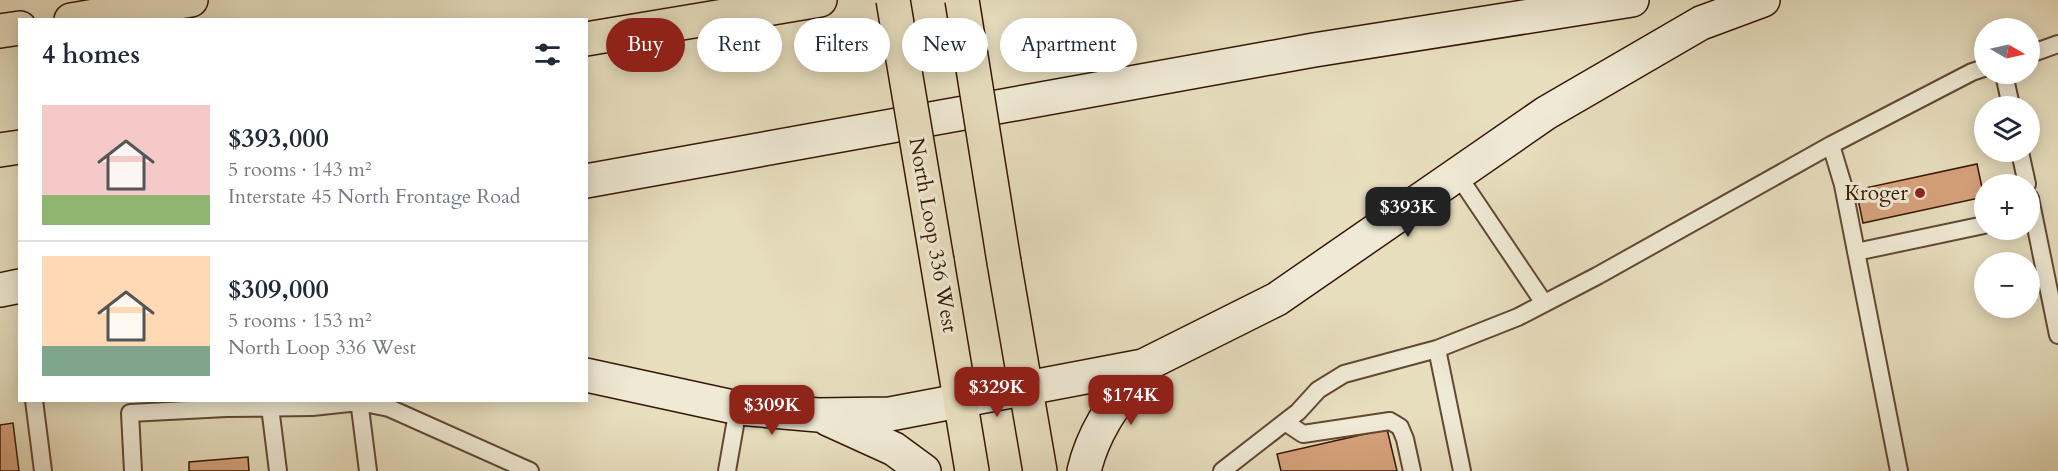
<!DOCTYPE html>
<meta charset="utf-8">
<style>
:root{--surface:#fff;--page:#f2f2f3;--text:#1f2937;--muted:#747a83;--line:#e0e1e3;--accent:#8f2418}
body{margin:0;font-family:Cardo,serif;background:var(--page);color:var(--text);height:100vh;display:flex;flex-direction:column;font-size:22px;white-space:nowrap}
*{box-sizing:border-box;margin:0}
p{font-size:20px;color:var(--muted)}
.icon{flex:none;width:33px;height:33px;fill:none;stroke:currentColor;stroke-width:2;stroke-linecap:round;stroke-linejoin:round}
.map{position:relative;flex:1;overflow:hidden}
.drawer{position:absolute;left:18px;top:18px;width:570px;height:384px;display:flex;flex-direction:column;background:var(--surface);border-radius:0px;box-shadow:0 3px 15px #0003}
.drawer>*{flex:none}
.guide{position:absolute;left:606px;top:18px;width:570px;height:54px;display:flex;gap:12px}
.needle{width:39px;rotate:99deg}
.fabs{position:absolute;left:1974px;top:18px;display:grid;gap:12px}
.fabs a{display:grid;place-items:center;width:66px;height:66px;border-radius:50%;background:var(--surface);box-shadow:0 3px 15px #0003;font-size:30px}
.price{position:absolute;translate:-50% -51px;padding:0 14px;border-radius:12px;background:var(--accent);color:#fff;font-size:20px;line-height:39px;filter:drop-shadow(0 2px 3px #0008)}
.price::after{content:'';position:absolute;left:50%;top:36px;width:18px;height:14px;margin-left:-9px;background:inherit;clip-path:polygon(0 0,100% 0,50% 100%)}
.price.current{background:#222;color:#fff}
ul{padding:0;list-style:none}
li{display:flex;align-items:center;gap:18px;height:150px;padding:0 24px}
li+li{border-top:2px solid var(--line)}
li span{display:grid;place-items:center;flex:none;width:168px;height:120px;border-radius:0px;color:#555}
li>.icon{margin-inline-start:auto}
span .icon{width:72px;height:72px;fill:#fffc;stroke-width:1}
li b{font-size:26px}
h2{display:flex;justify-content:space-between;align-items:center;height:72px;padding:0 24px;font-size:26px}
.chip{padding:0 21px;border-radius:27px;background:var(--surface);box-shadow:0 3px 15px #0003;font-size:21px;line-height:54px}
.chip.current{background:var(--accent);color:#fff}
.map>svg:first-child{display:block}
.building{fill:#d6a27c;stroke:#371605;stroke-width:1.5}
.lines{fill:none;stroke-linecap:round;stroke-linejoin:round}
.lane-casing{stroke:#634833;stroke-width:20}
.secondary-casing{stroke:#371605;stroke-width:36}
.primary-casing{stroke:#371605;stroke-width:36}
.highway-casing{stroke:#371605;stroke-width:36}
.lane{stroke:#efead5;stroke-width:16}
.secondary{stroke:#efead5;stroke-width:33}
.primary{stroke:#e7debe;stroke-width:33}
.highway{stroke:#e7debe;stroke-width:33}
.primary-bridge-casing{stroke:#371605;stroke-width:36;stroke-linecap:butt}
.primary-bridge{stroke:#e7debe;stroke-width:33}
.poi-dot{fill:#8f2418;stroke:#efead5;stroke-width:2}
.labels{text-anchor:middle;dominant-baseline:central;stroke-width:6;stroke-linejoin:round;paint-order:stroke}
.poi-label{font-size:21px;fill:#371605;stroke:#efead5;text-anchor:end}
.street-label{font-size:21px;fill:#371605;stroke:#efead5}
</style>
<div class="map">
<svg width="2058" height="471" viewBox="0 0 2058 471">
<rect width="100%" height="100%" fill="#e7debe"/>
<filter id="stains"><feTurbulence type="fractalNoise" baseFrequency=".00333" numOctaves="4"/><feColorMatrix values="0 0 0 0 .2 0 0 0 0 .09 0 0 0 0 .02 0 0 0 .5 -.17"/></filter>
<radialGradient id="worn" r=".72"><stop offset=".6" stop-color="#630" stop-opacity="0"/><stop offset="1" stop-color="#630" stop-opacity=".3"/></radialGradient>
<path class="building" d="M1977 164 1984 197 1863 223 1856 190Z
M13 423 19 471H0V425Z
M1387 429 1397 471H1281L1277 454Z
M248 457 249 471H189V462Z"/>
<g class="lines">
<g class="lane-casing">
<path id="lane" d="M2030 54 2058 44
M2004 74 2011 106
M1831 145 1843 185 1899 471
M2020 152 2027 184
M1457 174 1544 303
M2030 198 2058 335
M1856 252 1984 225
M1437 349 1462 471
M34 400 43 471
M359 400 368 471
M270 407 278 471
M1285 422 1303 434 1390 421 1400 427 1405 439 1412 471
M133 471 130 413 226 408 312 407 359 402 389 408 530 471
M727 471 738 408
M1222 471 1298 412 1318 390 1344 374 1437 349 1518 317 1597 276 1831 145 1972 72 1984 68"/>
</g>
<g class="secondary-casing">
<path id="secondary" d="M586 181 1314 50 1632 0
M0 290 20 286
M586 375 738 408 818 415 890 414 1143 366 1277 299 1546 113 1701 23 1763 0
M828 419 894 449 924 471
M1084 471C1094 428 1117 401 1143 366"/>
</g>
<g class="primary-casing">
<path id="primary" d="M937 261 972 471
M1004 262 1040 471"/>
</g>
<g class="highway-casing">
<path id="highway" d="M71 20 191 0
M0 31 20 28
M586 39 820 0
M0 150 20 147"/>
</g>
<use href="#lane" class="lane"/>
<use href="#secondary" class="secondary"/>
<use href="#primary" class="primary"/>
<use href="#highway" class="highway"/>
<g class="primary-bridge-casing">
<path id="primary-bridge" d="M893 0 937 261
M962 0 1004 262"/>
</g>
<use href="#primary-bridge" class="primary-bridge"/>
</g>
<circle class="poi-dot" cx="1920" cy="193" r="6"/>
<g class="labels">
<g class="poi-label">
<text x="1908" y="193">Kroger</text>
</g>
<g class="street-label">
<text transform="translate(933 235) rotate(80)">North Loop 336 West</text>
</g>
</g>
<rect width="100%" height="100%" filter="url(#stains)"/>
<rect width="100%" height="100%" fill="url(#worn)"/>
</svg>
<div class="fabs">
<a><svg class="needle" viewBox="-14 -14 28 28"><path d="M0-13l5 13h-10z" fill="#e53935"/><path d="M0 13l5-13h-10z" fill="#747a83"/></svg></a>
<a><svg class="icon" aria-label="layers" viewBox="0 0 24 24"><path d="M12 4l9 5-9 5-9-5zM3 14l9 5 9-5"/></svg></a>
<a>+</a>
<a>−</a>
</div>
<b class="price current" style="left:1408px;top:238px">$393K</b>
<b class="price" style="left:997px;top:418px">$329K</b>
<b class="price" style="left:1131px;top:426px">$174K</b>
<b class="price" style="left:772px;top:436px">$309K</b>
<div class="guide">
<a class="chip current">Buy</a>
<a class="chip">Rent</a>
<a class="chip">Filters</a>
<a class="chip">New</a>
<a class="chip">Apartment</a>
</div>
<section class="drawer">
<h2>4 homes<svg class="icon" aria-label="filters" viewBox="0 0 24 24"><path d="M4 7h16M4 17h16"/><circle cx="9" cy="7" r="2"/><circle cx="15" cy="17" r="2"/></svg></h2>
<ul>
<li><span style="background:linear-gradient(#f6c9c9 75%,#8fb573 0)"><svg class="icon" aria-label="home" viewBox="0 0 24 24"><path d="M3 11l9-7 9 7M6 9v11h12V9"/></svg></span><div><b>$393,000</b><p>5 rooms · 143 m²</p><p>Interstate 45 North Frontage Road</p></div></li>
<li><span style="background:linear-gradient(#ffd9b3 75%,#7fa58c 0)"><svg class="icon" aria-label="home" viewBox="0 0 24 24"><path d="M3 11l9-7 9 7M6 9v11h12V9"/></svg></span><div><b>$309,000</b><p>5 rooms · 153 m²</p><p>North Loop 336 West</p></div></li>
</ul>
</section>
</div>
